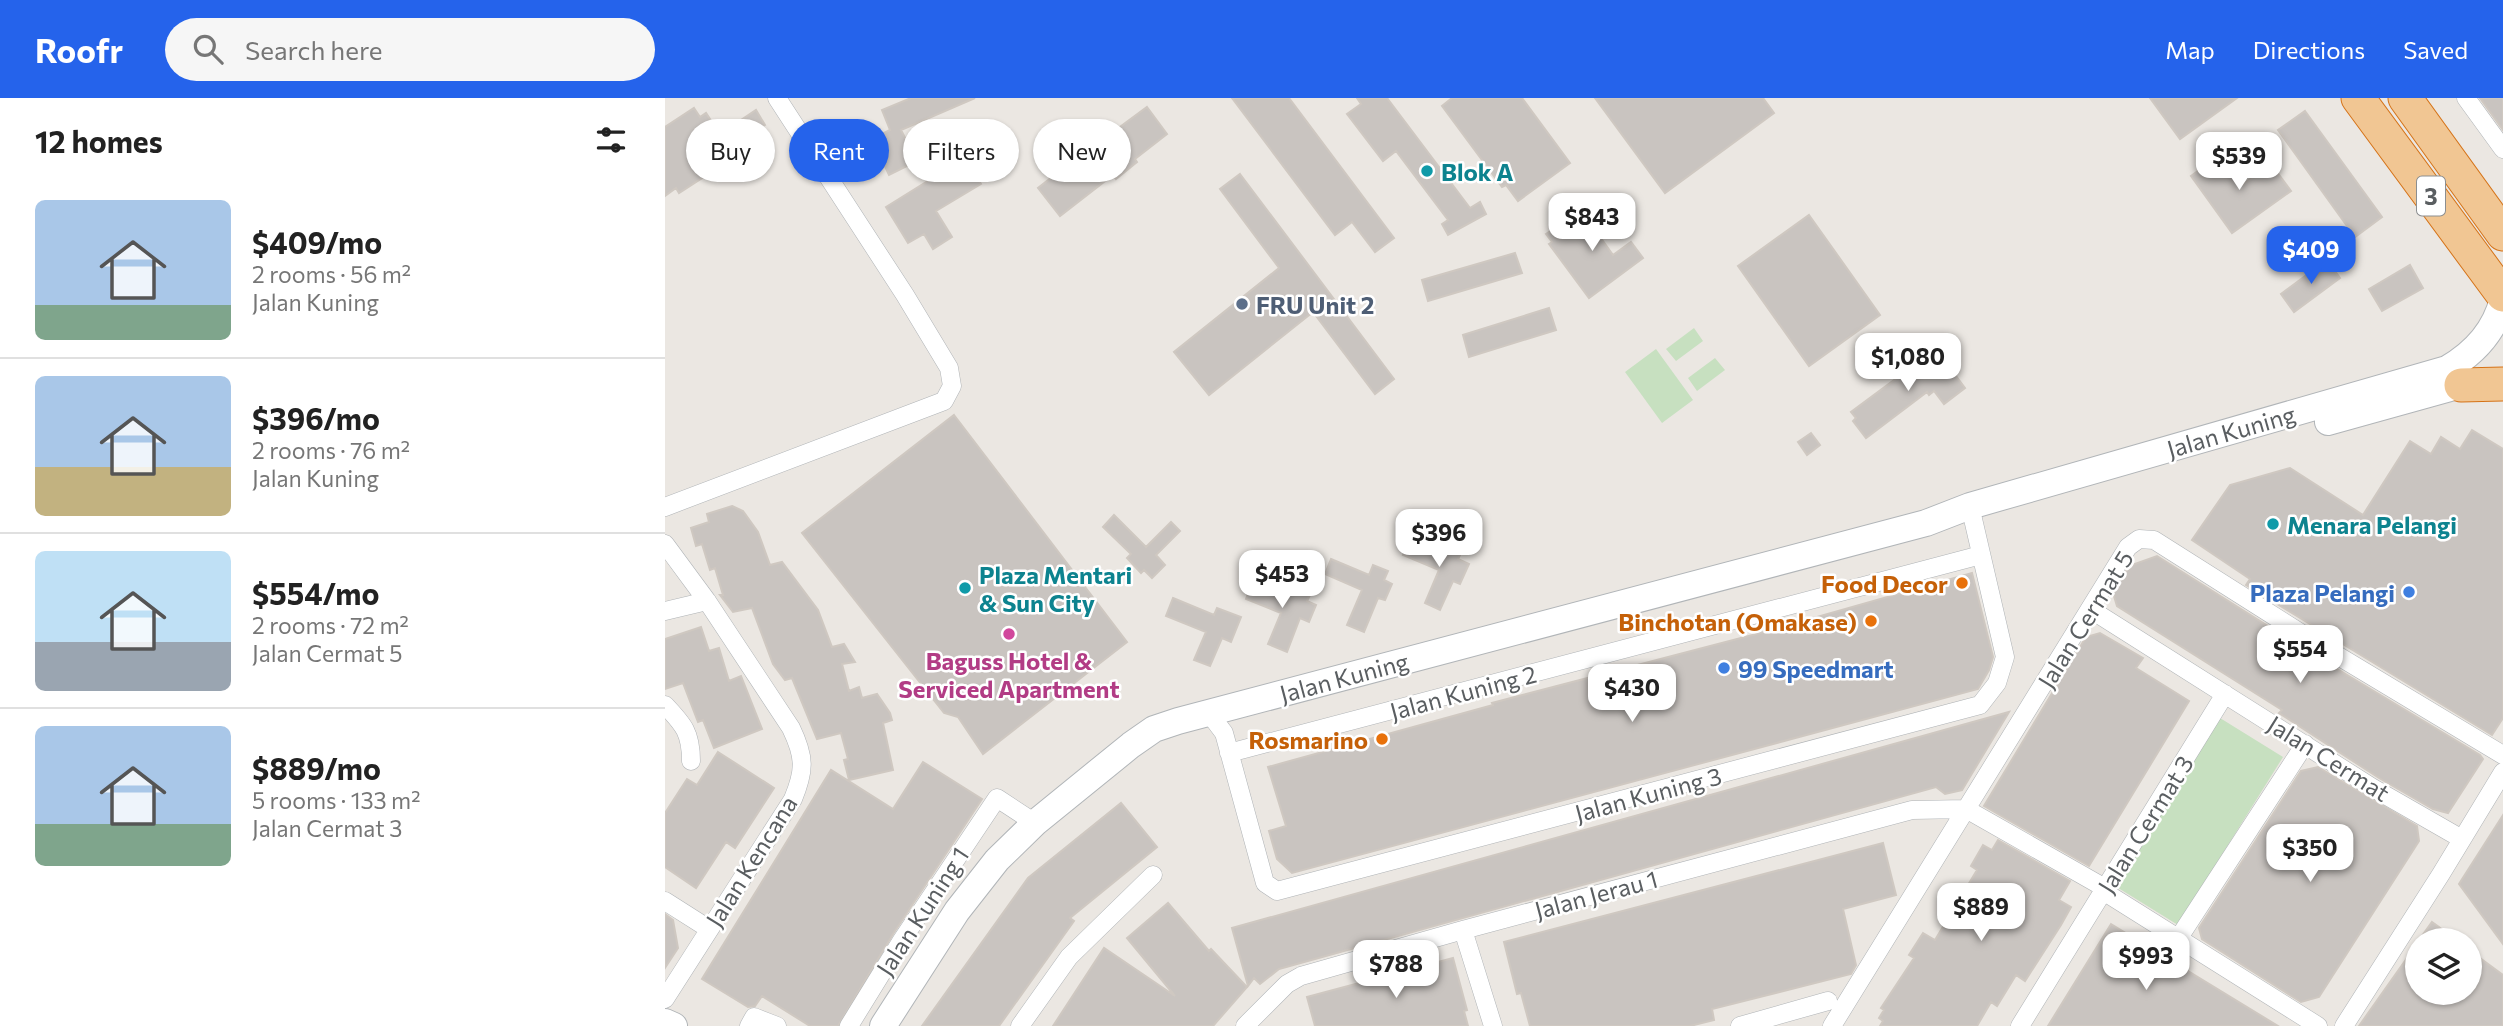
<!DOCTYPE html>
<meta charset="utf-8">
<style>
:root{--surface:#fff;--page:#f6f6f6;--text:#222;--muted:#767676;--line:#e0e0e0;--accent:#2563eb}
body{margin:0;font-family:Commissioner,sans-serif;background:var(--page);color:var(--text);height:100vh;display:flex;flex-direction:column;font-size:26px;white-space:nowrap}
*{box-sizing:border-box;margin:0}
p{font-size:23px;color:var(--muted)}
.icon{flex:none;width:38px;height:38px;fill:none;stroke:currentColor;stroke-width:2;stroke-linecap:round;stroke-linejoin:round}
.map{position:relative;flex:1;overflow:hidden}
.panel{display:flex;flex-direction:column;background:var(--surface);width:665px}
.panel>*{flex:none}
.guide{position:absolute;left:21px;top:21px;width:665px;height:63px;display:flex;gap:14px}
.buttons{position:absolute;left:1740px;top:830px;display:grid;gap:14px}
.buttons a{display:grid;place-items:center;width:77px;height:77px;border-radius:50%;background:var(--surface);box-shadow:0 2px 5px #0004;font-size:35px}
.price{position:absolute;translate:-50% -60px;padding:0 16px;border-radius:14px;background:#fff;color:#222;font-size:23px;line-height:46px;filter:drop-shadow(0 2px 4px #0008)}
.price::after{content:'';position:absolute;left:50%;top:42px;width:21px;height:16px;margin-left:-10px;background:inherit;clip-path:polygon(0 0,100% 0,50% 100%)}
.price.selected{background:var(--accent);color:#fff}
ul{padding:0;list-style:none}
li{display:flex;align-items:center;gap:21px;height:175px;padding:0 35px}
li+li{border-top:2px solid var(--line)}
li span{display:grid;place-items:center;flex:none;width:196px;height:140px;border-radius:10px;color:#555}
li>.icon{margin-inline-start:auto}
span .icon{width:84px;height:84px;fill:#fffc;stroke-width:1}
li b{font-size:30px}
h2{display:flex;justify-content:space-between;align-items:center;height:84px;padding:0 35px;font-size:30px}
.tag{padding:0 24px;border-radius:32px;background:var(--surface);box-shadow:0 2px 5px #0004;font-size:24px;line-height:63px}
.tag.selected{background:var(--accent);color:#fff}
header{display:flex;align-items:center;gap:42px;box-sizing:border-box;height:98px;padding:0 35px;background:var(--accent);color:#fff}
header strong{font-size:33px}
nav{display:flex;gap:38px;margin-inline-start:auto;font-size:24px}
.search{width:490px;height:63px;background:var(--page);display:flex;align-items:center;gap:18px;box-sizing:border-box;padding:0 24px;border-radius:38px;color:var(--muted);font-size:26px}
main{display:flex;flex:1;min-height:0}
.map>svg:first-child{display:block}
.green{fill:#c7e0c0}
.building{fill:#c9c4c0;stroke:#cfc8c1;stroke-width:2}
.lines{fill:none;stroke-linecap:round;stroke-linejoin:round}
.street-casing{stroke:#afb3b6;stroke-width:19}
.secondary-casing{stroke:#b1b5b8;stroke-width:28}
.highway-casing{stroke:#d57318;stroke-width:35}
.street{stroke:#fff;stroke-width:18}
.secondary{stroke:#fff;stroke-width:26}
.highway{stroke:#f1c693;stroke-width:33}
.culture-dot{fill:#0f9aa8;stroke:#fff;stroke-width:2.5}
.service-dot{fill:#5c6f8a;stroke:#fff;stroke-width:2.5}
.food-dot{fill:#e8710a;stroke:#fff;stroke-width:2.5}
.shop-dot{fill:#3f7fe0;stroke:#fff;stroke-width:2.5}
.hotel-dot{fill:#d1479c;stroke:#fff;stroke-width:2.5}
.labels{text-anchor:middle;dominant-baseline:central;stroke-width:5;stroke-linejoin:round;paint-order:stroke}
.shield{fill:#fff;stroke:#8c8e90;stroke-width:2}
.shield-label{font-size:23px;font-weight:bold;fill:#5a5e61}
.culture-label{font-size:24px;font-weight:bold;fill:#0d838f;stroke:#fff;text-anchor:start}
.service-label{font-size:24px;font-weight:bold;fill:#4e5e75;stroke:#fff;text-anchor:start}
.street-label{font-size:24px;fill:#5a5e61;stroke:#fff}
.food-label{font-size:24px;font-weight:bold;fill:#c56008;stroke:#fff;text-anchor:end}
.shop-label{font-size:24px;font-weight:bold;fill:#366cbe;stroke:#fff;text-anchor:end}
.hotel-label{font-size:24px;font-weight:bold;fill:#b23c85;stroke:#fff}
</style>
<header>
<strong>Roofr</strong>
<div class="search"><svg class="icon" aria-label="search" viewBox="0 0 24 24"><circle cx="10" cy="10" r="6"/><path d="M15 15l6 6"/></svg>Search here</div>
<nav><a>Map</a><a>Directions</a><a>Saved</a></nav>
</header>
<main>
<section class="panel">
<h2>12 homes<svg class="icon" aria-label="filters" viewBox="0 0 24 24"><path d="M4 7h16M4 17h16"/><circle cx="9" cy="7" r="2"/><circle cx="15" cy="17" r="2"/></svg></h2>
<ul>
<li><span style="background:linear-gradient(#a9c7e8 75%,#7fa58c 0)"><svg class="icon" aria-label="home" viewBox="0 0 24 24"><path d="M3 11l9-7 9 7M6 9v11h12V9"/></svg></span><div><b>$409/mo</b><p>2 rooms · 56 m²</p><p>Jalan Kuning</p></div></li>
<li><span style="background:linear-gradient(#a9c7e8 65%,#c2b280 0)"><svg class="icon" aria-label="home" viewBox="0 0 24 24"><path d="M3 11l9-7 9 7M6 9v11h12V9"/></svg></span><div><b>$396/mo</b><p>2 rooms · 76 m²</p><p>Jalan Kuning</p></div></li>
<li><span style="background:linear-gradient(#bfe0f5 65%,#9aa5b1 0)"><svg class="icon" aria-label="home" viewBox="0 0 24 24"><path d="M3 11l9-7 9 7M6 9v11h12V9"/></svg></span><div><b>$554/mo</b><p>2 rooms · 72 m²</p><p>Jalan Cermat 5</p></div></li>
<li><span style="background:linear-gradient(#a9c7e8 70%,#7fa58c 0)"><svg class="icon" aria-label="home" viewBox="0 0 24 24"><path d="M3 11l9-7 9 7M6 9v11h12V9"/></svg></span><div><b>$889/mo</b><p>5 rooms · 133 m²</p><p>Jalan Cermat 3</p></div></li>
</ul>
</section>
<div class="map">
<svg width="1838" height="928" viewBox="0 0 1838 928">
<rect width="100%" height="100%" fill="#ebe7e2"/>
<path class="green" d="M1029 230 1038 243 1011 263 1001 251Z
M991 251 1028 302 997 325 960 274Z
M1050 260 1060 272 1032 293 1023 280Z
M1555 620 1618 659 1513 827 1450 788Z"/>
<path class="building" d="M246 0H310L236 32 252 63 224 77 207 41 225 32 217 12Z
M567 0H624L729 140 710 154 687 124 670 137Z
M692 0H722L805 110 815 104 821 116 783 137 777 126 783 122 731 53 718 63 682 16 696 6Z
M787 0H857L905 65 853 103 841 87 837 89 777 8Z
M930 0H1098L1109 15 1000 95Z
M1485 0H1572L1515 41Z
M1815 0H1838V32Z
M482 9 502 36 470 61 472 64 451 81 448 77 395 118 373 90 410 61 405 54 419 43 425 51Z
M29 10 35 19 41 15 55 36 91 12 100 27 56 55 62 64 14 95 11 90 0 98V29Z
M1640 13 1717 119 1690 139 1613 32Z
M1555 57 1577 87 1606 66 1626 93 1567 135 1526 78Z
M300 60 316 86 271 113 287 139 268 151 259 136 243 145 221 109Z
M575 76 729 281 710 296 648 214 544 297 509 254 614 170 555 91Z
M937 107 950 124 933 136 948 157 966 144 978 160 924 200 884 146 887 144 881 136 893 128 899 135Z
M1144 117 1215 217 1144 268 1073 168Z
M850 155 857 175 763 203 757 182Z
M1662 162 1675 180 1629 214 1616 196Z
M1745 167 1758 190 1717 213 1704 191Z
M884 210 891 232 804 259 798 237Z
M1271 251 1300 290 1279 306 1269 293 1264 297 1262 294 1201 340 1188 323 1191 320 1186 314Z
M289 317 462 544 318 656 293 619 279 615 137 435Z
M1807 332 1838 351V620L1827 637 1581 487 1585 481 1527 442 1565 387 1625 370 1698 417 1745 343 1766 356 1776 339 1795 351Z
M1146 335 1155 347 1142 357 1133 344Z
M67 408 78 413 93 434 105 467 117 464 153 512 167 549 179 546 190 564 177 566 184 593 194 589 197 600 212 596 225 615 227 622 218 625 228 672 184 682 179 662 183 661 176 635 152 641 127 580 120 582 108 566 87 510 68 514 55 497H58L50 470 45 472 37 446 31 448 26 430 44 424 42 416Z
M449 417 481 449 506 424 515 433 491 457 500 467 487 480 479 472 476 475 462 460 466 456 438 429Z
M745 441 776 454 779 448 796 455 793 461 804 466 795 486 788 483 775 512 760 505 774 472 738 457Z
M1492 458 1644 554 1815 657 1818 661 1783 715 1768 711 1714 680 1614 615 1617 612 1452 508 1448 495 1464 468Z
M666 461 704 477 708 467 723 473 719 482 727 486 720 502 713 500 699 534 682 527 697 492 660 476Z
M1307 475 1328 559 1324 572 1313 591 627 775 612 761 604 733 621 728 603 669 828 607 827 605 1099 534Z
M589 480 629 496 630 491 645 497 642 503 651 507 644 524 635 520 622 554 603 546 616 515 581 501Z
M508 500 549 517 552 510 576 519 566 544 557 540 545 568 529 562 541 534 501 518Z
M36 529 44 553 54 550 64 583 76 578 97 631 49 650 38 622 33 624 18 585 0 591V541Z
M1435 535 1478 560 1471 570 1524 603 1424 768 1319 708 1421 539Z
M1344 614 1297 692 1280 696 1271 689 614 871 595 886 589 880 583 888 567 830Z
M53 654 109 690 70 750 61 744 31 790 0 769V715L22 681 32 687Z
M258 664 317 701 228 836 173 928H145L97 898 90 908 83 909 37 881 166 672 228 711Z
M1653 669 1752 728 1754 743 1654 899 1636 904 1537 841 1534 830 1636 673Z
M456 705 492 749 405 820 409 823 334 928H257L363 780Z
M1838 717V846L1794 786Z
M1333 742 1405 783 1394 802 1406 809 1396 827 1360 883 1351 877 1332 908 1326 904 1312 928H1215L1218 923 1214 920 1219 912 1216 910 1249 860 1244 857 1258 835 1270 842 1312 772 1306 768 1318 747 1327 752Z
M1218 745 1231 797 1178 811 1191 867 1186 876 1047 911 1049 922 1025 928H865L856 895 852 896 839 844Z
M503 805 544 853 546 851 582 889 548 928H388L439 850 510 898 462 840Z
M0 816 8 822 13 850 0 870Z
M1767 824 1774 829 1790 842H1754Z
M1446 826 1613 928H1383Z
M1752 846V894H1804V852L1838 877V928H1694Z
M788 860 802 912 799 913 803 928H650L642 899Z"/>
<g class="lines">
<g class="street-casing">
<path id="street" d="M1801 0 1838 51
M0 409 279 303 287 288 284 270 240 197 112 0
M0 446 42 503 126 630C140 659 140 672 128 701L0 901
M1425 511 1708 690 1797 741
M0 513 42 503
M0 607C19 627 26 635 26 663
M544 615 559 635 600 785 612 793 1315 607 1332 585 1340 559 1305 408
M564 655 1316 457
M1438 793 1653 928
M0 803 44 831
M798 832 828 928
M1513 841 1640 646
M84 928 89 919 112 928
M184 928 237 842 332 700 370 725
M355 928 404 859 488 777
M580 928 622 886 636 878 798 832 1247 712 1301 711 1440 790
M1075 928 1163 903
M1167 928 1463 449 1474 441 1489 442 1650 544 1838 657
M1355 928 1560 596
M1679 928 1776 776 1838 674"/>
</g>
<g class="secondary-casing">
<path id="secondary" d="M1663 324 1796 287 1816 284
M0 924 9 928
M218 928 292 813 332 762 370 725 466 647 489 631 513 623 1261 425 1305 408 1782 271C1810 255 1830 233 1838 201"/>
</g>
<g class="highway-casing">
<path id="highway" d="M1693 0 1838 197
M1740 0 1838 136
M1796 287 1838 286"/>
</g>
<use href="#street" class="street"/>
<use href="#secondary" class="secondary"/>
<use href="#highway" class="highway"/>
</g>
<g class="culture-dot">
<circle cx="762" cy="73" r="7"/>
<circle cx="1608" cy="426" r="7"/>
<circle cx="300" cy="490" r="7"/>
</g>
<circle class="service-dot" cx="577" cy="206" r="7"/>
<g class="food-dot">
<circle cx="1297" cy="485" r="7"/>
<circle cx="1206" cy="523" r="7"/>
<circle cx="717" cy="641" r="7"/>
</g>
<g class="shop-dot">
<circle cx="1744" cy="494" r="7"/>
<circle cx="1059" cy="570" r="7"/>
</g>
<circle class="hotel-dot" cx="344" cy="536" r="7"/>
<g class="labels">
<rect class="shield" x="1752" y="78.5" width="28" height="39" rx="5"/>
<g class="shield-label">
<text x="1766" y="98">3</text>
</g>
<g class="culture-label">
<text x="776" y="73">Blok A</text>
<text x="1622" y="426">Menara Pelangi</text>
<text x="314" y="476">Plaza Mentari<tspan x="314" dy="28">&amp; Sun City</tspan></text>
</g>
<g class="service-label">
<text x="591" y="206">FRU Unit 2</text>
</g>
<g class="street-label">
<text transform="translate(1566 333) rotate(-16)">Jalan Kuning</text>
<text transform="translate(1420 521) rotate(-58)">Jalan Cermat 5</text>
<text transform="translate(679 579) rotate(-15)">Jalan Kuning</text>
<text transform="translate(798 594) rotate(-15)">Jalan Kuning 2</text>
<text transform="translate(1664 660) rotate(32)">Jalan Cermat</text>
<text transform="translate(983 696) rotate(-15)">Jalan Kuning 3</text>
<text transform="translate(1480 726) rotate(-58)">Jalan Cermat 3</text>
<text transform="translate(86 763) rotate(-58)">Jalan Kencana</text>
<text transform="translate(931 796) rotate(-15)">Jalan Jerau 1</text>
<text transform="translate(257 813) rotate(-57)">Jalan Kuning 1</text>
</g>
<g class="food-label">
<text x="1283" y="485">Food Decor</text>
<text x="1192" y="523">Binchotan (Omakase)</text>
<text x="703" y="641">Rosmarino</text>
</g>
<g class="shop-label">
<text x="1730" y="494">Plaza Pelangi</text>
<text x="1073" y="570" text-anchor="start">99 Speedmart</text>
</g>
<g class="hotel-label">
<text x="344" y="562">Baguss Hotel &amp;<tspan x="344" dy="28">Serviced Apartment</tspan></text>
</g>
</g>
</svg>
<div class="buttons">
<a><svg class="icon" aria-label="layers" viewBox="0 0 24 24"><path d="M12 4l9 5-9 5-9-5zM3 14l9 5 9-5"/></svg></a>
</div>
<b class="price" style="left:1574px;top:94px">$539</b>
<b class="price" style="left:927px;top:155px">$843</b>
<b class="price selected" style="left:1646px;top:188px">$409</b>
<b class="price" style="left:1243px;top:295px">$1,080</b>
<b class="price" style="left:774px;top:471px">$396</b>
<b class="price" style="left:617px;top:512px">$453</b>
<b class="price" style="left:1635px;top:587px">$554</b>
<b class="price" style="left:967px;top:626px">$430</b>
<b class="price" style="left:1645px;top:786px">$350</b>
<b class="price" style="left:1316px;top:845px">$889</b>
<b class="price" style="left:1481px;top:894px">$993</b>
<b class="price" style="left:731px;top:902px">$788</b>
<div class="guide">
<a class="tag">Buy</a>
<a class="tag selected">Rent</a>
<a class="tag">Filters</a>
<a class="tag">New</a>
</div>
</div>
</main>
